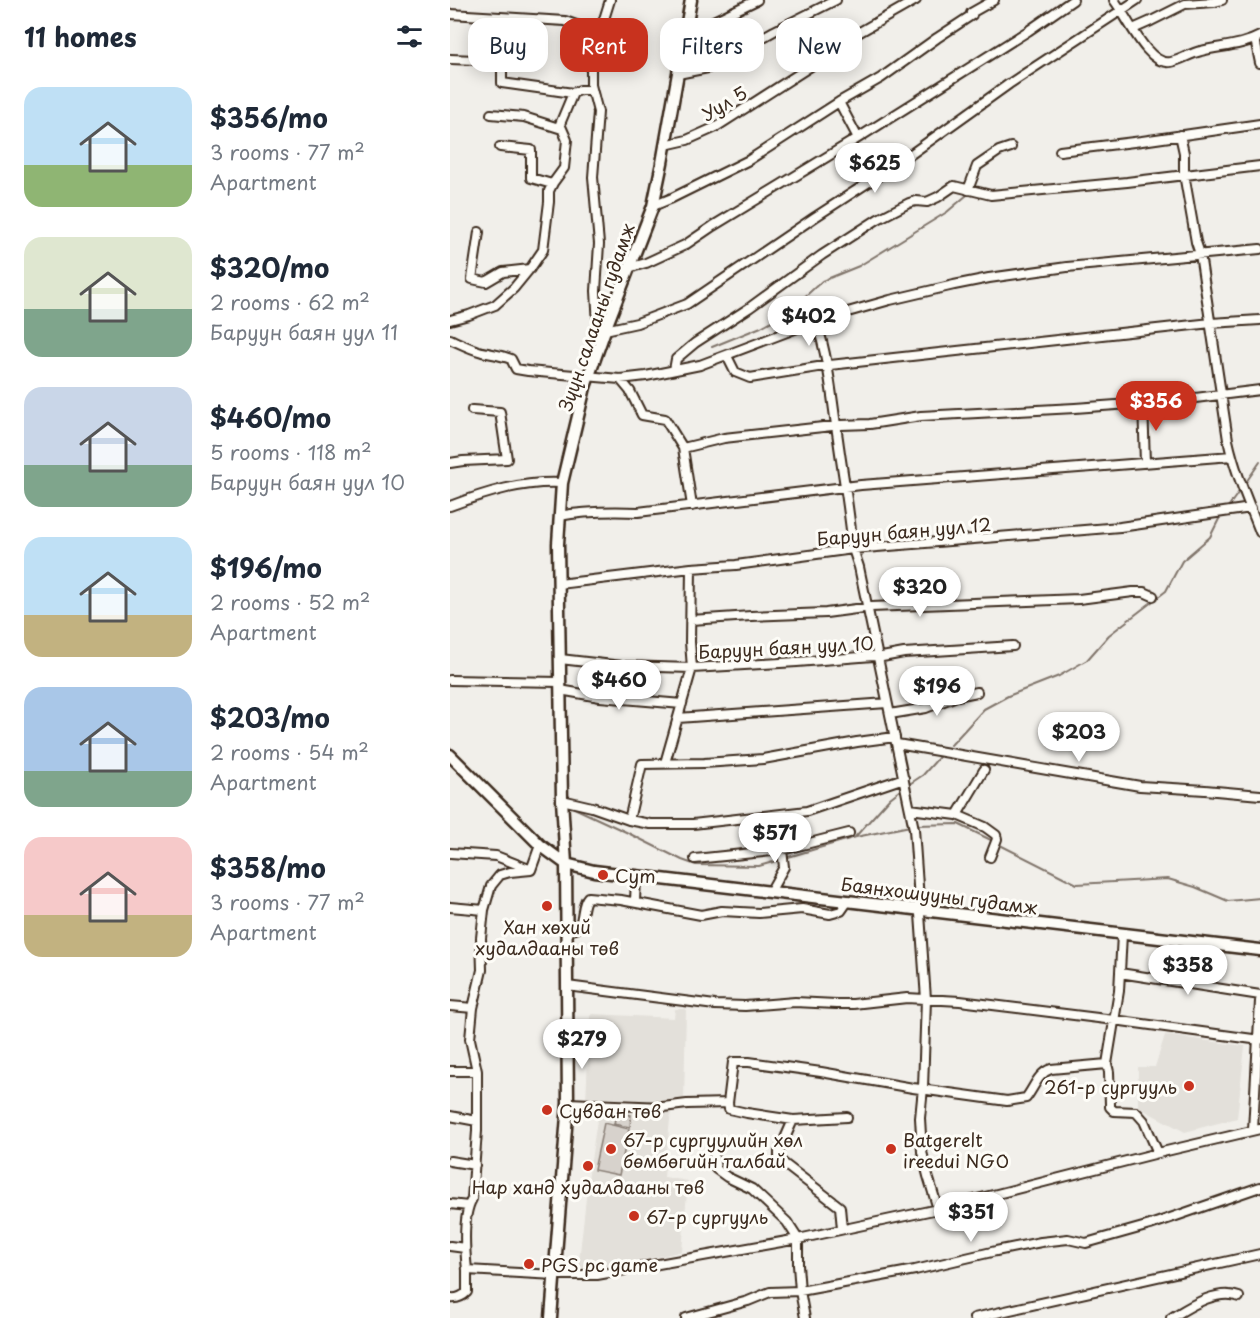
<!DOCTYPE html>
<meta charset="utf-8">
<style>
:root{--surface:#fff;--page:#f6f6f7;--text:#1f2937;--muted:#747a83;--accent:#c8321e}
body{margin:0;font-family:"Playpen Sans",sans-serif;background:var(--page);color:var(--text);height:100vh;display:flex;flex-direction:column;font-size:22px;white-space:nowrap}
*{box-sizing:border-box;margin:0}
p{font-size:20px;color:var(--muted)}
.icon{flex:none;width:33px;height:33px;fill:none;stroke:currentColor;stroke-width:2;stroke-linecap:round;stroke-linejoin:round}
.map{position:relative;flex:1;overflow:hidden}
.drawer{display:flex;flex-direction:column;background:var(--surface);width:450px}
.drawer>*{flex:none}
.guide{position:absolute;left:18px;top:18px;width:570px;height:54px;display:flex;gap:12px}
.price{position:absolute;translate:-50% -51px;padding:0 14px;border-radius:21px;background:#fff;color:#222;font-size:20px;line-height:39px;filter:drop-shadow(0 2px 3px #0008)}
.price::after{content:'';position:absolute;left:50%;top:36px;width:18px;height:14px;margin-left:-9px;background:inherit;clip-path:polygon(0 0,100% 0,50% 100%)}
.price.current{background:var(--accent);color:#fff}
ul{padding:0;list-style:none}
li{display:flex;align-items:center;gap:18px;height:150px;padding:0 24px}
li span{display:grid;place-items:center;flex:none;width:168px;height:120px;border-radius:18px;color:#555}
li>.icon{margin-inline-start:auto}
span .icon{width:72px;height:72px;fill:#fffc;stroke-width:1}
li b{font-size:26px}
h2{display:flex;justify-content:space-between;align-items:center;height:72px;padding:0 24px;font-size:26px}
.tag{padding:0 21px;border-radius:18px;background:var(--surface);box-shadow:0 3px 15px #0003;font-size:21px;line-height:54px}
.tag.current{background:var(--accent);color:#fff}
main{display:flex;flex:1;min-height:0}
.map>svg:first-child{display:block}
.built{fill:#e3e0da}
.green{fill:#d7d2cc;stroke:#897e75;stroke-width:1.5}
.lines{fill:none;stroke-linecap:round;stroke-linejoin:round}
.stream{stroke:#80746b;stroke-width:2}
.minor-casing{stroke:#3b2a1e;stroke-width:12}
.major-casing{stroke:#3b2a1e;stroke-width:15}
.minor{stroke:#fdfcf7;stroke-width:8}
.major{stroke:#fdfcf7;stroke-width:10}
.poi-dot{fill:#c8321e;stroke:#fdfcf7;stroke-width:2}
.labels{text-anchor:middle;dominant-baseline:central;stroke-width:6;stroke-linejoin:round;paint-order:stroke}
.street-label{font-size:18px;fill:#3b2a1e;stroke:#fdfcf7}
.poi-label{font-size:18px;fill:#3b2a1e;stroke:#fdfcf7;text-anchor:start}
</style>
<main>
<section class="drawer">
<h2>11 homes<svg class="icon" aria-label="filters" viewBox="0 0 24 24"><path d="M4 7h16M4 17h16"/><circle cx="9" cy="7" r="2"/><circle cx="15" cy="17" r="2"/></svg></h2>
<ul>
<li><span style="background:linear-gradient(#bfe0f5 65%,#8fb573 0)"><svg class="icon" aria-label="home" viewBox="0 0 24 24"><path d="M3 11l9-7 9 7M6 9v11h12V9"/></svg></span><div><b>$356/mo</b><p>3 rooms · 77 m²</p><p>Apartment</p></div></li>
<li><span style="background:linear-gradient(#dfe7d0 60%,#7fa58c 0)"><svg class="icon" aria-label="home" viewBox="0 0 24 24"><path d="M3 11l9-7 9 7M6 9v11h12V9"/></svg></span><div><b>$320/mo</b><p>2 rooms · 62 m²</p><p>Баруун баян уул 11</p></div></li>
<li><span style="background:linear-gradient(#c9d6e8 65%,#7fa58c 0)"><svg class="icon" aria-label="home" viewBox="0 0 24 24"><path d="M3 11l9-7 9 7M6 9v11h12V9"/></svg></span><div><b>$460/mo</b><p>5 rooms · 118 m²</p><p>Баруун баян уул 10</p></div></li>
<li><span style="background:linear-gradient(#bfe0f5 65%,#c2b280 0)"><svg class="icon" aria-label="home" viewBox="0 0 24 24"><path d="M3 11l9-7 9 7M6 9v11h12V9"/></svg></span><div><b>$196/mo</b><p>2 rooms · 52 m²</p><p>Apartment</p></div></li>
<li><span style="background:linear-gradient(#a9c7e8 70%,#7fa58c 0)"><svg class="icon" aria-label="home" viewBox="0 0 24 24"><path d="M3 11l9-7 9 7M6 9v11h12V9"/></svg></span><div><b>$203/mo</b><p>2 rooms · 54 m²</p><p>Apartment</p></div></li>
<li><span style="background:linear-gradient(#f6c9c9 65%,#c2b280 0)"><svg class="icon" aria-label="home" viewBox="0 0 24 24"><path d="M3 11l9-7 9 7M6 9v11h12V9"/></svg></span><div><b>$358/mo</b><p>3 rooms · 77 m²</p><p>Apartment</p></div></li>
</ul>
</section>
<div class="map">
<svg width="810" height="1318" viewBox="0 0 810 1318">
<rect width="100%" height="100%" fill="#f1efea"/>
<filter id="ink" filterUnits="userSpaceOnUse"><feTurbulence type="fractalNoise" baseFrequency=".0167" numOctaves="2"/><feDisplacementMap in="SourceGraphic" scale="12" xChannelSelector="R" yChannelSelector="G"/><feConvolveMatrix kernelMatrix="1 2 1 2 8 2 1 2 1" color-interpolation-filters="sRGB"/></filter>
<g filter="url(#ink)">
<path class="built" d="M225 1009H236L234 1102H214L213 1105 136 1100 140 1016 142 1014 224 1018Z
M715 1035 795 1046 787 1118 735 1132 688 1107V1067H705Z
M149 1107 221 1111 214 1177 238 1181 232 1251 180 1264 128 1270 138 1180Z"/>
<path class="green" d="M166 1113 181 1115 180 1127 164 1124Z
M154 1123 179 1129 169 1175 144 1170Z"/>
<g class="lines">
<path class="stream" d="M262 347 311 327 338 312 372 281 409 266 497 212 517 195
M794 485 810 462
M778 507 791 489
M501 745 534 709 558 696 609 676 637 660 659 635 716 591 732 561 760 537 769 519
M461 783 473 775 489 757
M122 807 176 832 232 860 246 865 309 866 330 860
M466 825 508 824 543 841
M406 836 440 798 449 791
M548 844 627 884 718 879 745 887 778 901 810 898
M335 858 406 837 460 826"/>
<g class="minor-casing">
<path id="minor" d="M664 0C677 16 698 67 721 62 731 60 741 53 751 51 771 46 792 46 810 36
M0 14 115 21 149 33
M237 29 251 27 307 0
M683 29 701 21 735 4 764 2 772 0
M805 39 810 63
M0 59 52 61V83L123 93 130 90H139L144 96
M228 74 258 68 324 31 386 0
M389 102 408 138
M41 114 74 117 112 129
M730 135 734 153V174L746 242 750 254 778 440C785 472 798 501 810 532
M215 145 237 140 266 127 358 68 408 33 466 0
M50 147 81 150V178L102 184
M610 151 692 141 810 124
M518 190 527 166 549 151 561 147
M203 206 220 199 299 160 389 102 431 78 487 38 522 15 521 13 544 0
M29 232 22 279 36 282 53 272 80 269
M178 268 196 263 235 245 263 226 408 138 578 31 623 0
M0 320 19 315 45 305 64 288 82 266 93 250 99 202V191L103 183 114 168 117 140 110 124 123 93
M366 321C379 359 382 400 388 439 393 476 400 513 403 549L409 567 464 829 476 999 473 1088 470 1118 472 1152 478 1176 488 1209
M155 330 187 323 237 304 365 217 450 162 559 84 687 0
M0 339C11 344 21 349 32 352 42 354 51 355 61 359L66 369 78 371 170 379 196 376 250 365 366 321 440 300 504 285 539 278 617 267 810 249
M149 342 146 291 149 244 143 177 148 112 141 85V69L144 51 160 0
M277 356 285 372 300 378 380 365 761 323 810 320
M224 370 226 359 245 343 299 308 372 255 428 219 459 203 466 201 477 202 488 197 504 186 541 195 677 182 810 166
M170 379 180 391 192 415 215 419 233 448 242 506
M693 403 695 463
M233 448 274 438 391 425 420 424 471 416 625 408 721 401 810 390
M0 463 13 461 57 459 50 412 22 410
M0 506C37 492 72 481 112 483
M109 516C135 511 161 511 188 512L411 485 782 456
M109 584 241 568 286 565 403 549 670 527 801 508
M241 620 301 616 376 613 421 607 629 599 683 592H694L703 596
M110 659 172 666 242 668 347 662 423 656 432 657 454 653 563 646
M0 680 110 682
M110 690 150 697 232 704
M440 714 476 708 507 696 527 692
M228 718 437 703
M447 744 690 786 755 790 810 795
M215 763 242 668 240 642 241 568
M112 800 142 807 179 820 200 824H243L357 811 454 778
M460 809 507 815 534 770
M507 815 535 827 546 835 547 839 540 857
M179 820 192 764 254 763 313 759 407 742 445 737
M90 845 81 870 60 872 50 875 41 886 34 910 31 938 32 970 23 1008 20 1039 27 1071V1131L22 1199C12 1216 15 1251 17 1270L105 1275H147L348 1239 488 1209 708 1153 810 1129
M0 853 46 856 79 869
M245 859 332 850 399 833
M320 892 334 867 332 850
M185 902 186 876
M0 907 34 910
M116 930C119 930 123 930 126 929 135 924 130 905 138 897L171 900 251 915 272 911 309 913 352 909 380 914 391 911 398 901
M672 934 669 991 657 1064 659 1072 660 1104V1107L664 1111 686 1112 694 1121 708 1153
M670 973 810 995
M117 986 265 1005 295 1006 345 1002 386 1004H403L457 998 510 1001 664 1020 810 1040
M0 1006 23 1008
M0 1071H27
M118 1103 213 1107 237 1104 278 1103 283 1062H299L371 1072 463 1088 557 1101 576 1098C584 1088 588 1073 601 1069L657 1064
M278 1103 279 1109 297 1113 343 1120 397 1117
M0 1116 27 1121
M343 1120 329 1152V1158L333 1163 390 1207 392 1229
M803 1130 810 1001
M263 1147 266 1169 277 1177 302 1189 337 1222 348 1239V1265L350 1291 355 1318
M0 1161 25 1165
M0 1204 18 1206
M0 1246 15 1248
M0 1298C7 1299 12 1297 17 1292V1270
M236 1318 298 1301 320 1292 350 1291 465 1270 546 1251 591 1242 618 1239 636 1243 700 1225 810 1187
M524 1318 810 1254
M721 1318C739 1307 767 1288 789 1297"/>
</g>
<g class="major-casing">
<path id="major" d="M0 755 90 845 116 864 144 871 810 950
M101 1318 118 1103 116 864 112 800 108 544 112 483 135 387 155 330 203 206 212 163 241 0"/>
</g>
<use href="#minor" class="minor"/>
<use href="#major" class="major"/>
</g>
</g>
<g class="poi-dot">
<circle cx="153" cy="875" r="6"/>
<circle cx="97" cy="906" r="6"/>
<circle cx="739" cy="1086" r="6"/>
<circle cx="97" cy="1110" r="6"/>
<circle cx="161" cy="1149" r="6"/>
<circle cx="441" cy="1149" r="6"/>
<circle cx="138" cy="1166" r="6"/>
<circle cx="184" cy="1216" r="6"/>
<circle cx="79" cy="1264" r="6"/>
</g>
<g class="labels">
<g class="street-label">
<text transform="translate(274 103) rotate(-31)">Уул 5</text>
<text transform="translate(146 317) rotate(-71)">Зүүн салааны гудамж</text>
<text transform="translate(454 531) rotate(-5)">Баруун баян уул 12</text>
<text transform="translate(336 647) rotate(-3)">Баруун баян уул 10</text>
<text transform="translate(489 895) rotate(7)">Баянхошууны гудамж</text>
</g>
<g class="poi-label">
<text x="165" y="875">Cym</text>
<text x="97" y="926" text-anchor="middle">Хан хөхий<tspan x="97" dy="21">худалдааны төв</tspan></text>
<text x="727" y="1086" text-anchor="end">261-р сургууль</text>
<text x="109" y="1110">Сувдан төв</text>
<text x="173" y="1139">67-р сургуулийн хөл<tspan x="173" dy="21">бөмбөгийн талбай</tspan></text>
<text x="453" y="1139">Batgerelt<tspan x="453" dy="21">ireedui NGO</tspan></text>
<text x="138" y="1186" text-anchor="middle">Нар ханд худалдааны төв</text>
<text x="196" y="1216">67-р сургууль</text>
<text x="91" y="1264">PGS pc game</text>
</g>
</g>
</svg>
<b class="price" style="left:425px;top:194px">$625</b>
<b class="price" style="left:359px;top:347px">$402</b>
<b class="price current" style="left:706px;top:432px">$356</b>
<b class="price" style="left:470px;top:618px">$320</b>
<b class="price" style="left:169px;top:711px">$460</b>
<b class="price" style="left:487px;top:717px">$196</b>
<b class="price" style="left:629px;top:763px">$203</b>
<b class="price" style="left:325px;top:864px">$571</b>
<b class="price" style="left:738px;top:996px">$358</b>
<b class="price" style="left:132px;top:1070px">$279</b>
<b class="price" style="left:521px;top:1243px">$351</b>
<div class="guide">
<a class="tag">Buy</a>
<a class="tag current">Rent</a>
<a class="tag">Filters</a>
<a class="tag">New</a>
</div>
</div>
</main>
